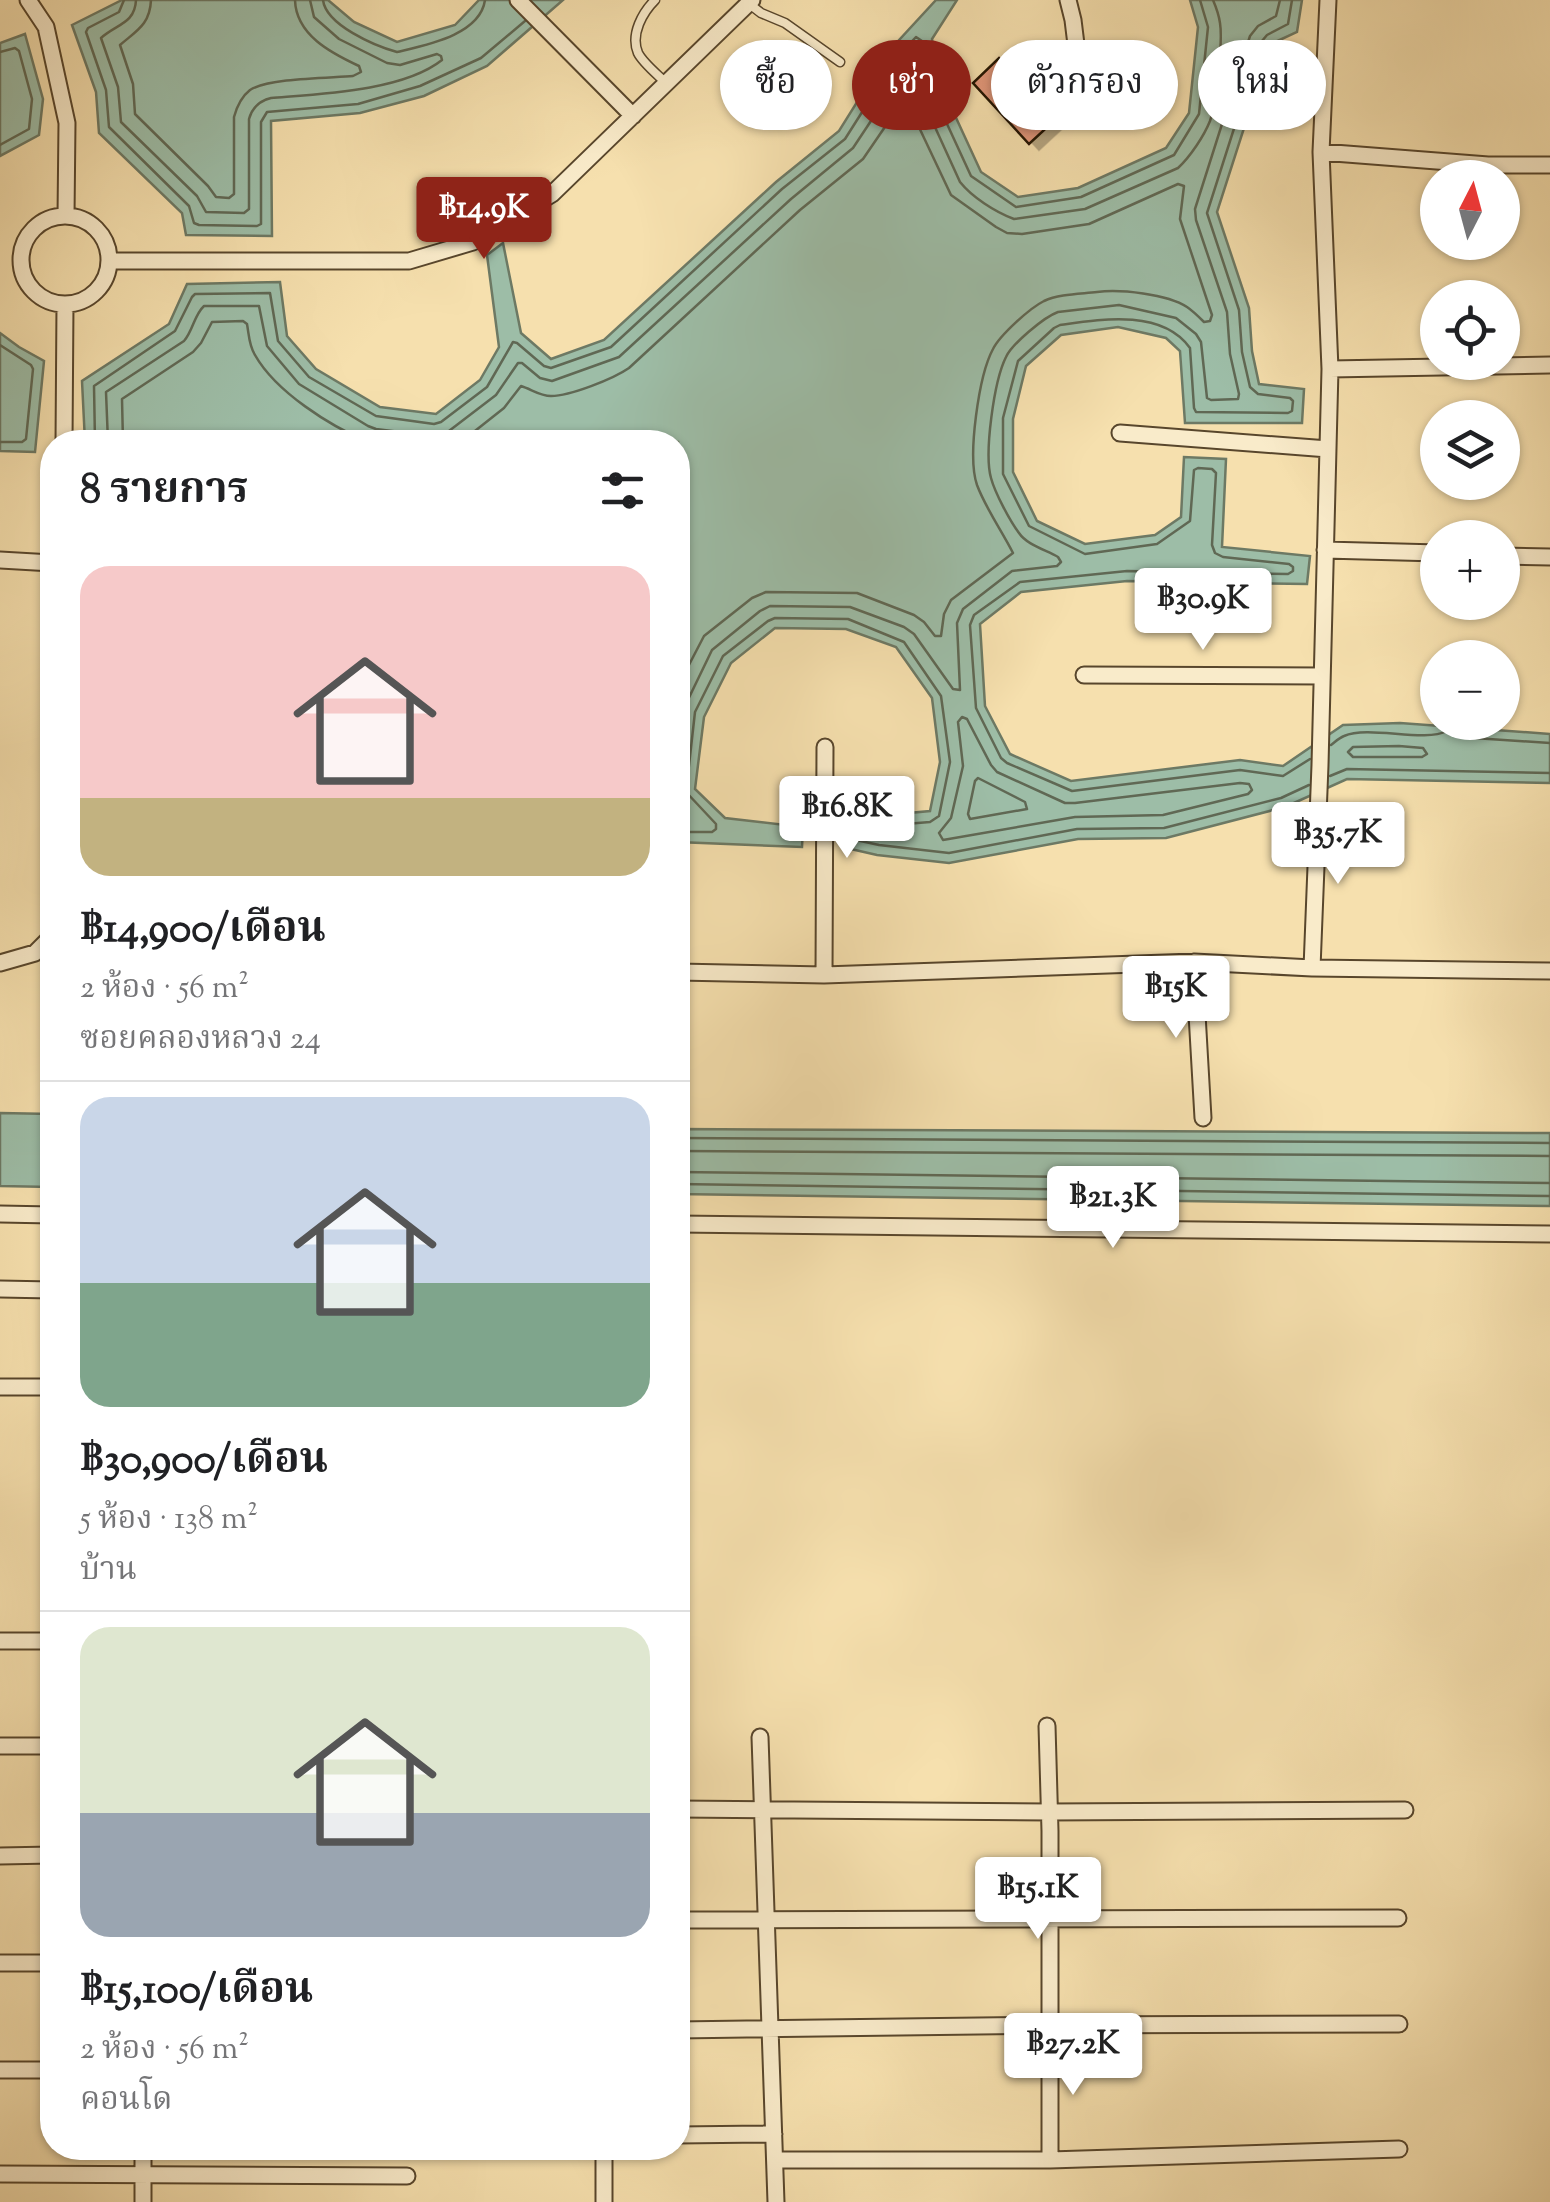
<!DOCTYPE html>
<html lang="th">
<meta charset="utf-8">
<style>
:root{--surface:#fff;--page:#f2f2f2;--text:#202124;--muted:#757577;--line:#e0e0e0;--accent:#8f2418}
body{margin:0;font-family:"Sorts Mill Goudy","Noto Serif Thai",serif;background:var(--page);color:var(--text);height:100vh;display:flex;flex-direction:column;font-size:38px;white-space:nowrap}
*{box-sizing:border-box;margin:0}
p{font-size:32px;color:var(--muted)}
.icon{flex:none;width:55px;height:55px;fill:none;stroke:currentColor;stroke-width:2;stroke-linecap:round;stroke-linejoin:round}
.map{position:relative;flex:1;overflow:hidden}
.details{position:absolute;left:40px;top:430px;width:650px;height:1730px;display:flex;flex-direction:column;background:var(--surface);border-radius:40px;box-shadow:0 2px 8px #0004}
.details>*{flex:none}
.banner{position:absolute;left:720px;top:40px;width:680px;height:90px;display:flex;gap:20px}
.needle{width:65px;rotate:6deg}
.controls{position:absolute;left:1420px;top:160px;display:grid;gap:20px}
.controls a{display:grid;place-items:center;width:100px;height:100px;border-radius:50%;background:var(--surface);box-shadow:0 2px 8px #0004;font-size:50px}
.price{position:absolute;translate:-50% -85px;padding:0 22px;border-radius:10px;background:#fff;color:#222;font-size:32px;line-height:65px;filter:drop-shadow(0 2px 5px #0008)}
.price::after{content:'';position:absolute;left:50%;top:60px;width:30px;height:22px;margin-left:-15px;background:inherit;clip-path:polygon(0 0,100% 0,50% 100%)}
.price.selected{background:var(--accent);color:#fff}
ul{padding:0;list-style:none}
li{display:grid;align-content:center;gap:20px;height:530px;padding:0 40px}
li+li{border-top:2px solid var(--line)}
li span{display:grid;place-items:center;height:310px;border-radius:30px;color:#555}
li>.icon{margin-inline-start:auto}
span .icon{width:180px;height:180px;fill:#fffc;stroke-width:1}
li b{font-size:42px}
h2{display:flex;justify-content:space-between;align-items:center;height:120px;padding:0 40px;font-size:42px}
.chip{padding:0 35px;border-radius:45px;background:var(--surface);box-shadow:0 2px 8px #0004;font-size:35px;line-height:90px}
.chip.selected{background:var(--accent);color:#fff}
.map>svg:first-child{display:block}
.water{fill:#9dbda7;stroke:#6d7964;stroke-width:2.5}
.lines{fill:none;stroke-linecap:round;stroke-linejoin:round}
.shore{stroke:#606854;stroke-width:2.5}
.building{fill:#e2977a;stroke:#241200;stroke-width:2.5;filter:url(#shadow)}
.service-casing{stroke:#58462c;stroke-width:11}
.minor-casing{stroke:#58462c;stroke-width:19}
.service{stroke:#f9ebca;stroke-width:8}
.minor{stroke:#f9ebca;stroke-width:15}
</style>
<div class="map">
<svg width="1550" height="2202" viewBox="0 0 1550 2202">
<defs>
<filter id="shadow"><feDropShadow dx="10" dy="5.5" stdDeviation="0" flood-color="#0004"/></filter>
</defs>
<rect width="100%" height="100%" fill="#f6e0ae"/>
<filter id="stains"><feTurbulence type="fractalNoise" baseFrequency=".002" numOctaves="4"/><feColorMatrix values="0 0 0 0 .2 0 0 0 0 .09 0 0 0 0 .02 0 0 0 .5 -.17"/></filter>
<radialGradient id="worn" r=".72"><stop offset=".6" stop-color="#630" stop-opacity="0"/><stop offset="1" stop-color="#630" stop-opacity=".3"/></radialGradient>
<path class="water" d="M122 0H328L354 22 397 42 455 25 479 0H563L487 66 424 96 360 113 271 121 272 236 186 235 182 213 99 133 96 92 72 25Z
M936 0H957L932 39 940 83 981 172 1018 197 1078 188 1166 148 1189 113 1198 27 1190 0H1302L1297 32 1271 44 1217 212 1249 308 1252 351 1259 384 1304 389 1302 423H1185L1180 351 1166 338 1118 327 1061 335 1026 366 1013 419V472L1037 521 1085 544 1155 535 1181 517 1184 457 1226 459 1222 547 1310 556 1307 584 1127 581 1021 592 980 624 985 706 1010 754 1071 781 1240 760 1283 766 1343 725 1400 723 1550 734V783L1347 779 1285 807 1166 838 1078 839 949 863 877 855 842 847 843 819 930 811 940 762 932 698 896 647 846 629 775 628 731 663 704 717 695 789 725 818 803 827 802 847 678 842V442H85L82 381 169 324 187 284 280 282 287 336 316 369 380 407 436 414 480 380 499 347 487 255 503 243 521 333 551 359 604 340 776 182 839 131 889 51Z
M25 34 43 99 39 135 0 156V43Z
M0 333 19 347 44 361 35 452 0 451Z
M0 1113 52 1114V1187L0 1186Z
M678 1129 1550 1133V1206L678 1194Z"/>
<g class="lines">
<path class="shore" d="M124 0 119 12 88 28 86 32 106 90 109 127 189 206 194 223 199 225 257 226 261 224V122L267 112 358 104 420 86 481 58 525 21
M136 0C135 24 116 24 101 38L118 87 121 122 197 196 206 212 244 213 249 209V119C252 108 259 101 271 98 320 94 403 91 442 60L441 56 437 54 400 65 387 63 339 39 314 17 310 0
M151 0C150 25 136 31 120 45L133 84 135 114 208 186 216 197 229 198 234 194V117C237 106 241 97 250 90 268 78 329 78 353 76L361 72 359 66C331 53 296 35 295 0
M323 0C326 25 375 46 397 52 426 45 480 35 485 0
M1292 0 1288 24 1267 35 1262 41 1207 213 1239 310 1242 352 1250 387 1258 394 1290 398 1293 401 1292 411 1288 413 1196 412 1194 408 1190 348C1162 309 1102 319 1060 325L1054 328 1018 361 1003 418V474L1029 526 1085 554 1157 544 1190 521 1194 470 1198 468 1212 469 1216 473 1212 545 1215 553 1223 557 1289 564 1293 567V571L1288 574 1127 571 1020 582 974 615 970 625 976 708 1001 758 1007 763 1072 791 1240 770 1283 776 1310 759
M0 52 15 48 19 51 32 99 29 129 0 145
M0 345 31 365 33 369 26 439 22 442H0
M95 442 94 386 175 331 192 297 195 294 270 293 278 341 309 377 376 416 434 424 441 422 487 387 513 342 517 343 544 366 551 368 611 347 782 189 845 139 897 57 916 37 922 41 930 87 971 176 1016 207 1081 197 1174 155 1199 114 1208 27 1200 0
M108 442 106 392 184 341C193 331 194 315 204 306H259L267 346 299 384 368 426 376 429 432 436 445 434 496 395 518 363H522L540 378 552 381 619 357 791 199 853 148 908 65 914 67 919 92 960 182C972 197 995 212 1014 219L1085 209 1178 168C1190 157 1204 136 1210 121 1216 103 1223 42 1220 23 1219 16 1216 7 1213 0
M123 442 122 399 193 352 201 343 212 322 243 321 247 324C249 335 249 346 255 355 276 392 330 426 368 442
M461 442 504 408 521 386C531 389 540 396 551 396 570 396 613 379 629 368L800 210 863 159 902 102 908 104 951 195 996 227 1007 233 1022 234 1089 224 1178 184 1184 186 1180 219 1212 315 1210 321 1204 322C1199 317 1193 311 1187 307 1167 294 1120 289 1097 292 1080 294 1059 294 1044 301 1030 308 1000 335 993 349 979 375 967 456 977 485 986 509 1002 531 1013 553L951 600 944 614 941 636H935L924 622 914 615 857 593 766 592 752 598 704 636 678 686
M962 717 967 719 991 765 997 772 1065 803H1075L1240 783 1249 784 1252 790 1248 794 1163 815 1075 817 943 840 939 833 951 818 963 766 958 722Z
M1331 745C1335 742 1339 738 1344 736 1369 725 1424 743 1447 731L1459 737 1550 743
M1399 746 1423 748 1427 754 1422 757H1353L1348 752 1353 747Z
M678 748 683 710 712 650 760 611 770 606 850 607 904 627 914 634 953 689 960 690 957 623 963 609 1012 571 1057 566 1061 562 1058 557C1046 550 1027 545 1019 533 1010 521 995 493 991 478 984 453 994 381 1006 357 1012 344 1044 317 1058 312L1119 305 1176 318 1196 334 1201 342 1207 398 1211 400 1238 399 1239 394 1230 354 1227 312 1196 220 1195 209 1250 36 1258 26 1276 16 1280 0
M1330 776 1347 769 1550 773
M978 778 1025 802 1027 809 970 819 968 814 975 781Z
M678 832H712L716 829V824L686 792 695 712 723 656 768 621 775 618 848 619 904 642 941 696 950 762 939 816 930 822 856 828 852 835 856 840 879 845 949 853 1077 829 1164 828 1281 798 1309 785
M678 1138 1550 1143
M678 1151 1550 1156
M678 1172 1550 1183
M678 1184 1550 1196"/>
</g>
<path class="building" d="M999 58 1055 120 1029 144 973 83Z"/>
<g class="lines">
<g class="service-casing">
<path id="service" d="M655 0C643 12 630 34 638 53 643 63 658 75 666 83
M748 3 761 13 785 23 840 62"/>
</g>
<g class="minor-casing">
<path id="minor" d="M28 0 46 27 67 123 66 216
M518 0 633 116
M1068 0 1073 20 1080 77
M1321 152 1488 165H1550
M21 260a44 44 0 1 1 88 0a44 44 0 1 1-88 0Z
M109 261H409L473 242 552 194 752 0
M1330 369 1550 365
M1120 433 1328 449
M64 442 65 304
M1325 550 1438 553
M1502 556 1550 557
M0 560 52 563
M1084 675 1322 676
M1194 962 1203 1118
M0 963 35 953 52 936
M1312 968 1320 765 1330 369 1321 152 1328 0
M678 972 824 975 1194 962 1312 968 1550 971
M824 975 825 747
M0 1214 52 1215
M678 1224 1550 1234
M0 1289 52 1290
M0 1387H52
M0 1641H52
M760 1737 776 2202
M0 1746H52
M678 1809 1049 1812 1405 1810
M0 1856 52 1855
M678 1920 1398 1918
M0 1963H52
M678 2030 1050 2025 1399 2024
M0 2070H52
M678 2135 774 2134
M143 2148V2202
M604 2148V2202
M775 2160H1050V1831L1047 1726
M1050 2160 1399 2149
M0 2174 407 2176"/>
</g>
<use href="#service" class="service"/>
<use href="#minor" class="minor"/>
</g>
<rect width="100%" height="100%" filter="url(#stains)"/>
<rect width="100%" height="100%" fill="url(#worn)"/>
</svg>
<div class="controls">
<a><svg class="needle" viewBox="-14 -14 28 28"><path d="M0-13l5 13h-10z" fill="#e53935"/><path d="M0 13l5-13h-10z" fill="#757577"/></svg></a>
<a><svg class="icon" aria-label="locate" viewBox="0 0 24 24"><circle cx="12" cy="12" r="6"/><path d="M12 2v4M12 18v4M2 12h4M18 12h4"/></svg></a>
<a><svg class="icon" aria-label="layers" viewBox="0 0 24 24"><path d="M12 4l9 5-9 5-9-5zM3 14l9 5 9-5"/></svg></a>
<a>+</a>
<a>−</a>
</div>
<b class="price selected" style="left:484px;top:262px">฿14.9K</b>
<b class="price" style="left:1203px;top:653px">฿30.9K</b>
<b class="price" style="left:847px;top:861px">฿16.8K</b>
<b class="price" style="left:1338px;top:887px">฿35.7K</b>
<b class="price" style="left:1176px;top:1041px">฿15K</b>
<b class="price" style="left:1113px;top:1251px">฿21.3K</b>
<b class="price" style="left:1038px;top:1942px">฿15.1K</b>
<b class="price" style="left:1073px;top:2098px">฿27.2K</b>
<div class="banner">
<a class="chip">ซื้อ</a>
<a class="chip selected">เช่า</a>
<a class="chip">ตัวกรอง</a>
<a class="chip">ใหม่</a>
</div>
<section class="details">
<h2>8 รายการ<svg class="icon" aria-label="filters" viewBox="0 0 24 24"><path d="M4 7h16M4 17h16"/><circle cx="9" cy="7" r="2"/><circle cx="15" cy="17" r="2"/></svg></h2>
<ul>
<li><span style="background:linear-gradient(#f6c9c9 75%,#c2b280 0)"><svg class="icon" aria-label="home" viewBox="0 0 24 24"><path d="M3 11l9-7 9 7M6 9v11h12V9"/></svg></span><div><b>฿14,900/เดือน</b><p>2 ห้อง · 56 m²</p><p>ซอยคลองหลวง 24</p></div></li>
<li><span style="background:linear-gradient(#c9d6e8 60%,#7fa58c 0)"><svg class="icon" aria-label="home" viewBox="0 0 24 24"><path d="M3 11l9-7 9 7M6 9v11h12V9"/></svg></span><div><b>฿30,900/เดือน</b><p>5 ห้อง · 138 m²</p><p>บ้าน</p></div></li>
<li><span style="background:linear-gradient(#dfe7d0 60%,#9aa5b1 0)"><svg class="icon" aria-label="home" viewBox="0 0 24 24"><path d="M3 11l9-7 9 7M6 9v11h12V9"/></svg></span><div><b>฿15,100/เดือน</b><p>2 ห้อง · 56 m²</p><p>คอนโด</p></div></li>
</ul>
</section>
</div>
